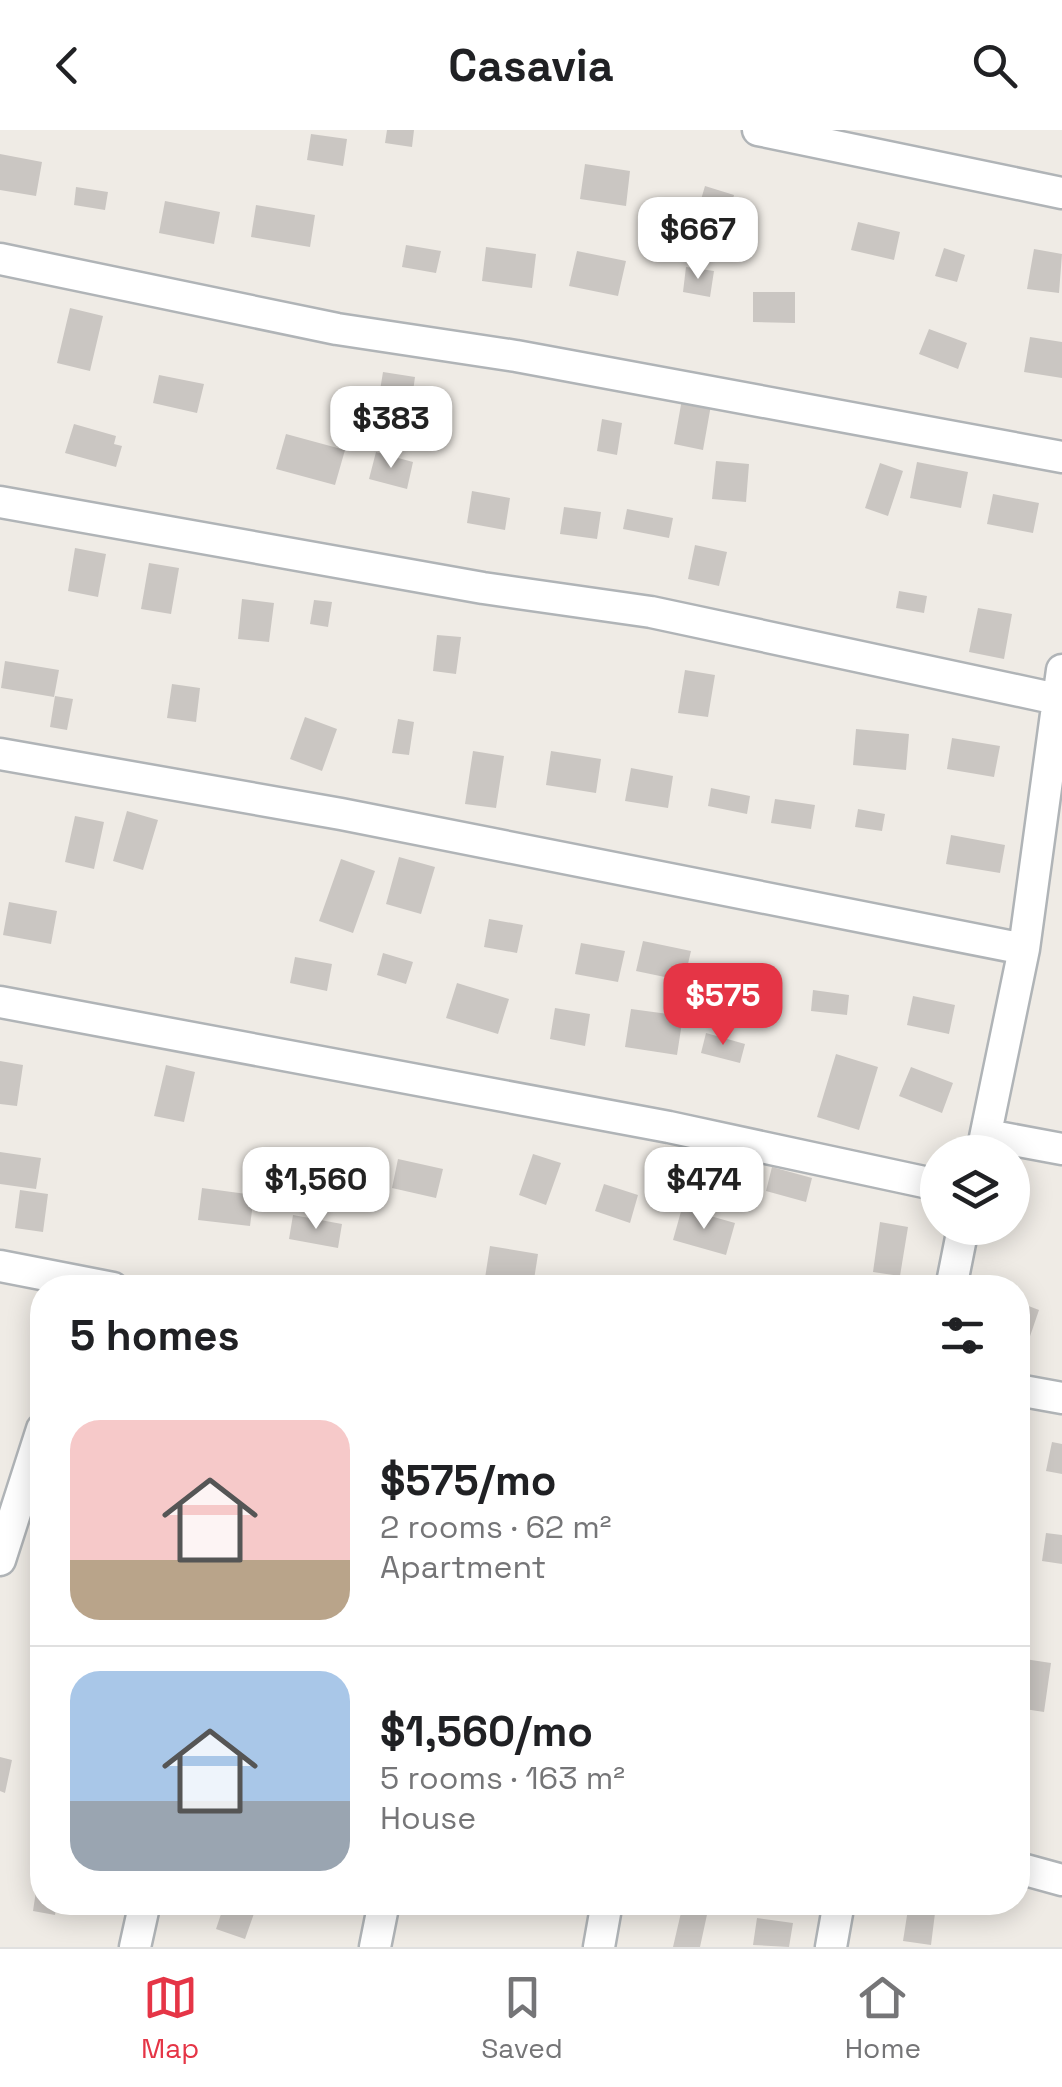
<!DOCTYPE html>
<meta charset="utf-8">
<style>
:root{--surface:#fff;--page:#f2f2f2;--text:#202124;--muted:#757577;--line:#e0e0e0;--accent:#e53546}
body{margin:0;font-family:"Space Grotesk",sans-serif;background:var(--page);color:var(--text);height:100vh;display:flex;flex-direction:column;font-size:38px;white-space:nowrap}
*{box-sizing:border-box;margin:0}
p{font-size:32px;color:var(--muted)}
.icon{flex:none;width:55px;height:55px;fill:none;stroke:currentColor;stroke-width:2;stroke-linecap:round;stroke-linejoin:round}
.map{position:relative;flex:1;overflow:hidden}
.drawer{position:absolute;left:30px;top:1145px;width:1000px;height:640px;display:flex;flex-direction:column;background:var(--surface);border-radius:40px;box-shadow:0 5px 25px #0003}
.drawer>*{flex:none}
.controls{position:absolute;left:920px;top:1005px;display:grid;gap:20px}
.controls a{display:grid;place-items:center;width:110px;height:110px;border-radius:50%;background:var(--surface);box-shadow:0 5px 25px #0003;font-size:50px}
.price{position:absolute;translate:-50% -85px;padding:0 22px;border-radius:20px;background:#fff;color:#222;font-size:32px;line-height:65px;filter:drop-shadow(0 2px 5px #0008)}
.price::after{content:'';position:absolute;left:50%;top:60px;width:30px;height:22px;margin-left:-15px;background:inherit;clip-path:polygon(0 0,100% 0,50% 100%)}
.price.selected{background:var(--accent);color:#fff}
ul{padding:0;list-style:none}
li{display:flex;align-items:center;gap:30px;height:250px;padding:0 40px}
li+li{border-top:2px solid var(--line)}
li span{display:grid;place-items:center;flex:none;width:280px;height:200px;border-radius:30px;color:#555}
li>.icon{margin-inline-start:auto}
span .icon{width:120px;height:120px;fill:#fffc;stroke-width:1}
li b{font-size:42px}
h2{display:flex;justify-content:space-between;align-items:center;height:120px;padding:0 40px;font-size:42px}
header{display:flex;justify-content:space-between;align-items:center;height:130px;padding:0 40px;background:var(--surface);font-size:45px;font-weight:700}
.tabs{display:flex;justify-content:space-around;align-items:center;height:140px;border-top:2px solid var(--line);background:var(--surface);font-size:28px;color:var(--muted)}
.tabs a{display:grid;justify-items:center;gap:5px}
.tabs .selected{color:var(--accent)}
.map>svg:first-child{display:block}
.building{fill:#cac6c2}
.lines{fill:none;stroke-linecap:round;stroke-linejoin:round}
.street-casing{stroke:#b0b4b7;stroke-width:35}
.street{stroke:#fff;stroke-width:30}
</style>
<header><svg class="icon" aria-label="back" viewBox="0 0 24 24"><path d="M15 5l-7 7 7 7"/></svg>Casavia<svg class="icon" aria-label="search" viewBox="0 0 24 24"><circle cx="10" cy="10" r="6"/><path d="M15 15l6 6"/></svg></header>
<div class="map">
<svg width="1062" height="1817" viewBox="0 0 1062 1817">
<rect width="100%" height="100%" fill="#efebe5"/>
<path class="building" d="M387 0H414L412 17 385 13Z
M311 4 347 9 343 36 307 30Z
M0 24 42 32 36 66 0 60Z
M585 34 630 41 626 76 580 69Z
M705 56 734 65 721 109 692 100Z
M76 57 108 62 105 80 74 75Z
M165 71 220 82 214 114 159 103Z
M256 75 315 85 310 117 251 107Z
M858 92 900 102 894 130 851 120Z
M406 115 441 121 436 143 402 137Z
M486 117 536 124 532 158 482 151Z
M944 118 965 125 957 152 935 146Z
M1034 119 1062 124 1059 163 1027 159Z
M577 121 626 131 618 166 569 156Z
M686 137 714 141 710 167 683 162Z
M753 162H795V193L753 192Z
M70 178 103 186 90 241 57 233Z
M929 199 967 213 958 239 919 224Z
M1030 207 1062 212V248L1024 242Z
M383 242 415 247 409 290 376 285Z
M159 245 204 254 197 283 153 273Z
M682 269 711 275 703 320 674 314Z
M602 289 622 293 617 325 597 321Z
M74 294 116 306 114 314 122 316 116 337 65 323Z
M286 304 345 320 335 355 276 339Z
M376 322 413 332 407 359 369 349Z
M716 331 749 334 746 372 712 369Z
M917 332 968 342 961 378 910 368Z
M880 333 903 341 888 386 865 378Z
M472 361 510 368 505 400 467 393Z
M993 364 1039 373 1033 403 987 394Z
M564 377 601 382 597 409 560 404Z
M627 379 673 388 669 408 623 399Z
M695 415 727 422 719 456 688 449Z
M75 418 106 424 98 467 68 461Z
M149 433 179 438 171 484 141 479Z
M899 461 927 466 924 483 896 478Z
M242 469 274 473 269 512 238 509Z
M314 470 332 472 328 497 310 494Z
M978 478 1012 484 1004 529 969 522Z
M437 505 461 507 456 544 433 541Z
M5 531 59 540 54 567 1 558Z
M685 540 715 545 708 587 678 583Z
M172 554 200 558 196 592 167 588Z
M55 566 73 569 67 600 50 597Z
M305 587 337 599 322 641 290 629Z
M398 589 414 592 409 625 392 623Z
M856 599 909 604 906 640 853 635Z
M952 608 1000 616 994 647 947 639Z
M473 621 504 626 496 678 465 674Z
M551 621 601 629 596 663 546 655Z
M631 638 673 646 668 678 625 671Z
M711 658 750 666 747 684 708 676Z
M775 669 815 675 811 699 771 693Z
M858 679 885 684 882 701 855 697Z
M127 681 158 690 143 740 113 731Z
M75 686 104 692 94 739 65 732Z
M951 705 1005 715 1000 743 946 734Z
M399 727 435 737 421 784 386 774Z
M341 729 375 741 353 803 319 791Z
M9 772 57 781 51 814 3 805Z
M489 789 523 795 517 823 484 817Z
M643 811 691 821 684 851 636 841Z
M581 813 625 821 618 852 575 844Z
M383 823 413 832 406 854 377 845Z
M295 827 332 834 327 861 290 853Z
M713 833 758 837 754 875 709 871Z
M457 853 509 869 498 904 446 888Z
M813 860 849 865 847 885 811 881Z
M913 866 955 875 949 904 907 895Z
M555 878 590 884 585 916 550 909Z
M631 879 683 886 677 925 625 917Z
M706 903 745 914 740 933 701 923Z
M836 924 878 937 859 1000 817 987Z
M0 931 23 935 17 976 0 974Z
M166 935 195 942 184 992 154 986Z
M911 937 953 953 942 983 899 966Z
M0 1022 41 1028 36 1059 0 1054Z
M533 1024 561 1033 546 1075 519 1065Z
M398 1029 443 1039 436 1068 392 1058Z
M316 1030 349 1035 346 1058 312 1052Z
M772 1037 812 1048 806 1072 766 1061Z
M604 1054 638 1065 630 1093 595 1081Z
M202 1058 254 1065 250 1096 198 1090Z
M20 1060 48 1064 43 1102 15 1098Z
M682 1078 735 1093 726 1125 673 1110Z
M293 1085 342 1094 338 1118 289 1109Z
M880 1092 908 1097 900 1146 873 1142Z
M490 1116 538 1124 533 1156 485 1148Z
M1018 1172 1039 1180 1027 1215 1018 1212Z
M1052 1312 1062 1314V1344L1046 1341Z
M1046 1403 1062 1405V1434L1042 1431Z
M1018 1528 1051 1533 1044 1582 1018 1578Z
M0 1627 12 1630 5 1663 0 1661Z
M39 1741 42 1772H57L55 1785 33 1781Z
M225 1772H258L245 1809 216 1799Z
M683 1774 708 1780 700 1817H673Z
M908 1779 935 1783 931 1815 903 1811Z
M757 1788 793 1793 789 1817 753 1815Z"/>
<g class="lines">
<g class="street-casing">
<path id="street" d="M758 0 1062 63
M0 129 337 199 516 226 1062 327
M0 372 483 458 651 482 1057 569
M0 624 341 684 1024 819
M0 872 669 997 938 1055
M987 1005 1062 1019
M982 1022 1024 819 1062 540
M0 1136 113 1158
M951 1158 963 1098
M1018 1260 1062 1268
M0 1430 42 1299
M1018 1738 1062 1750
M135 1817 145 1772
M375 1817 384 1772
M599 1817 607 1772
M831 1817 839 1772"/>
</g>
<use href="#street" class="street"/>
</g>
</svg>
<div class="controls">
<a><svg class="icon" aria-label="layers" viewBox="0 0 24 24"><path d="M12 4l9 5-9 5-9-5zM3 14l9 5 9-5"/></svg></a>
</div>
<b class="price" style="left:698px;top:152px">$667</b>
<b class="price" style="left:391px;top:341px">$383</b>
<b class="price selected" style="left:723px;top:918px">$575</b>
<b class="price" style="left:316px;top:1102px">$1,560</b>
<b class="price" style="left:704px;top:1102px">$474</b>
<section class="drawer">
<h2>5 homes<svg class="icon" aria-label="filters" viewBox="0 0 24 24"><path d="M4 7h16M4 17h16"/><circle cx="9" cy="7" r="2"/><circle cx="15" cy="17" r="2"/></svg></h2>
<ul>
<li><span style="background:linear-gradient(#f6c9c9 70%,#b9a48a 0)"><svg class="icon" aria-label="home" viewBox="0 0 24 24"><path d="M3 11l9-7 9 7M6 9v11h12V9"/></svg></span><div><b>$575/mo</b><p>2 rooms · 62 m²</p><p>Apartment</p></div></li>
<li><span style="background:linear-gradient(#a9c7e8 65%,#9aa5b1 0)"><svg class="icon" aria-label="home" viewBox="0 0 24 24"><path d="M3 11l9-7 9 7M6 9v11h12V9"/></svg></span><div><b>$1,560/mo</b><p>5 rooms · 163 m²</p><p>House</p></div></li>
</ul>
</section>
</div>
<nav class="tabs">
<a class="selected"><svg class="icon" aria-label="map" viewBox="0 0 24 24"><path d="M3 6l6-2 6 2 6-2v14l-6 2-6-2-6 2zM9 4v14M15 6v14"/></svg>Map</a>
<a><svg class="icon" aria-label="saved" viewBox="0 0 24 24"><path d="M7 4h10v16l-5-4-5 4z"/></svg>Saved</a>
<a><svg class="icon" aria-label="home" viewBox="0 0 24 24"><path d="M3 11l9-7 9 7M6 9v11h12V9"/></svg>Home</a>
</nav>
